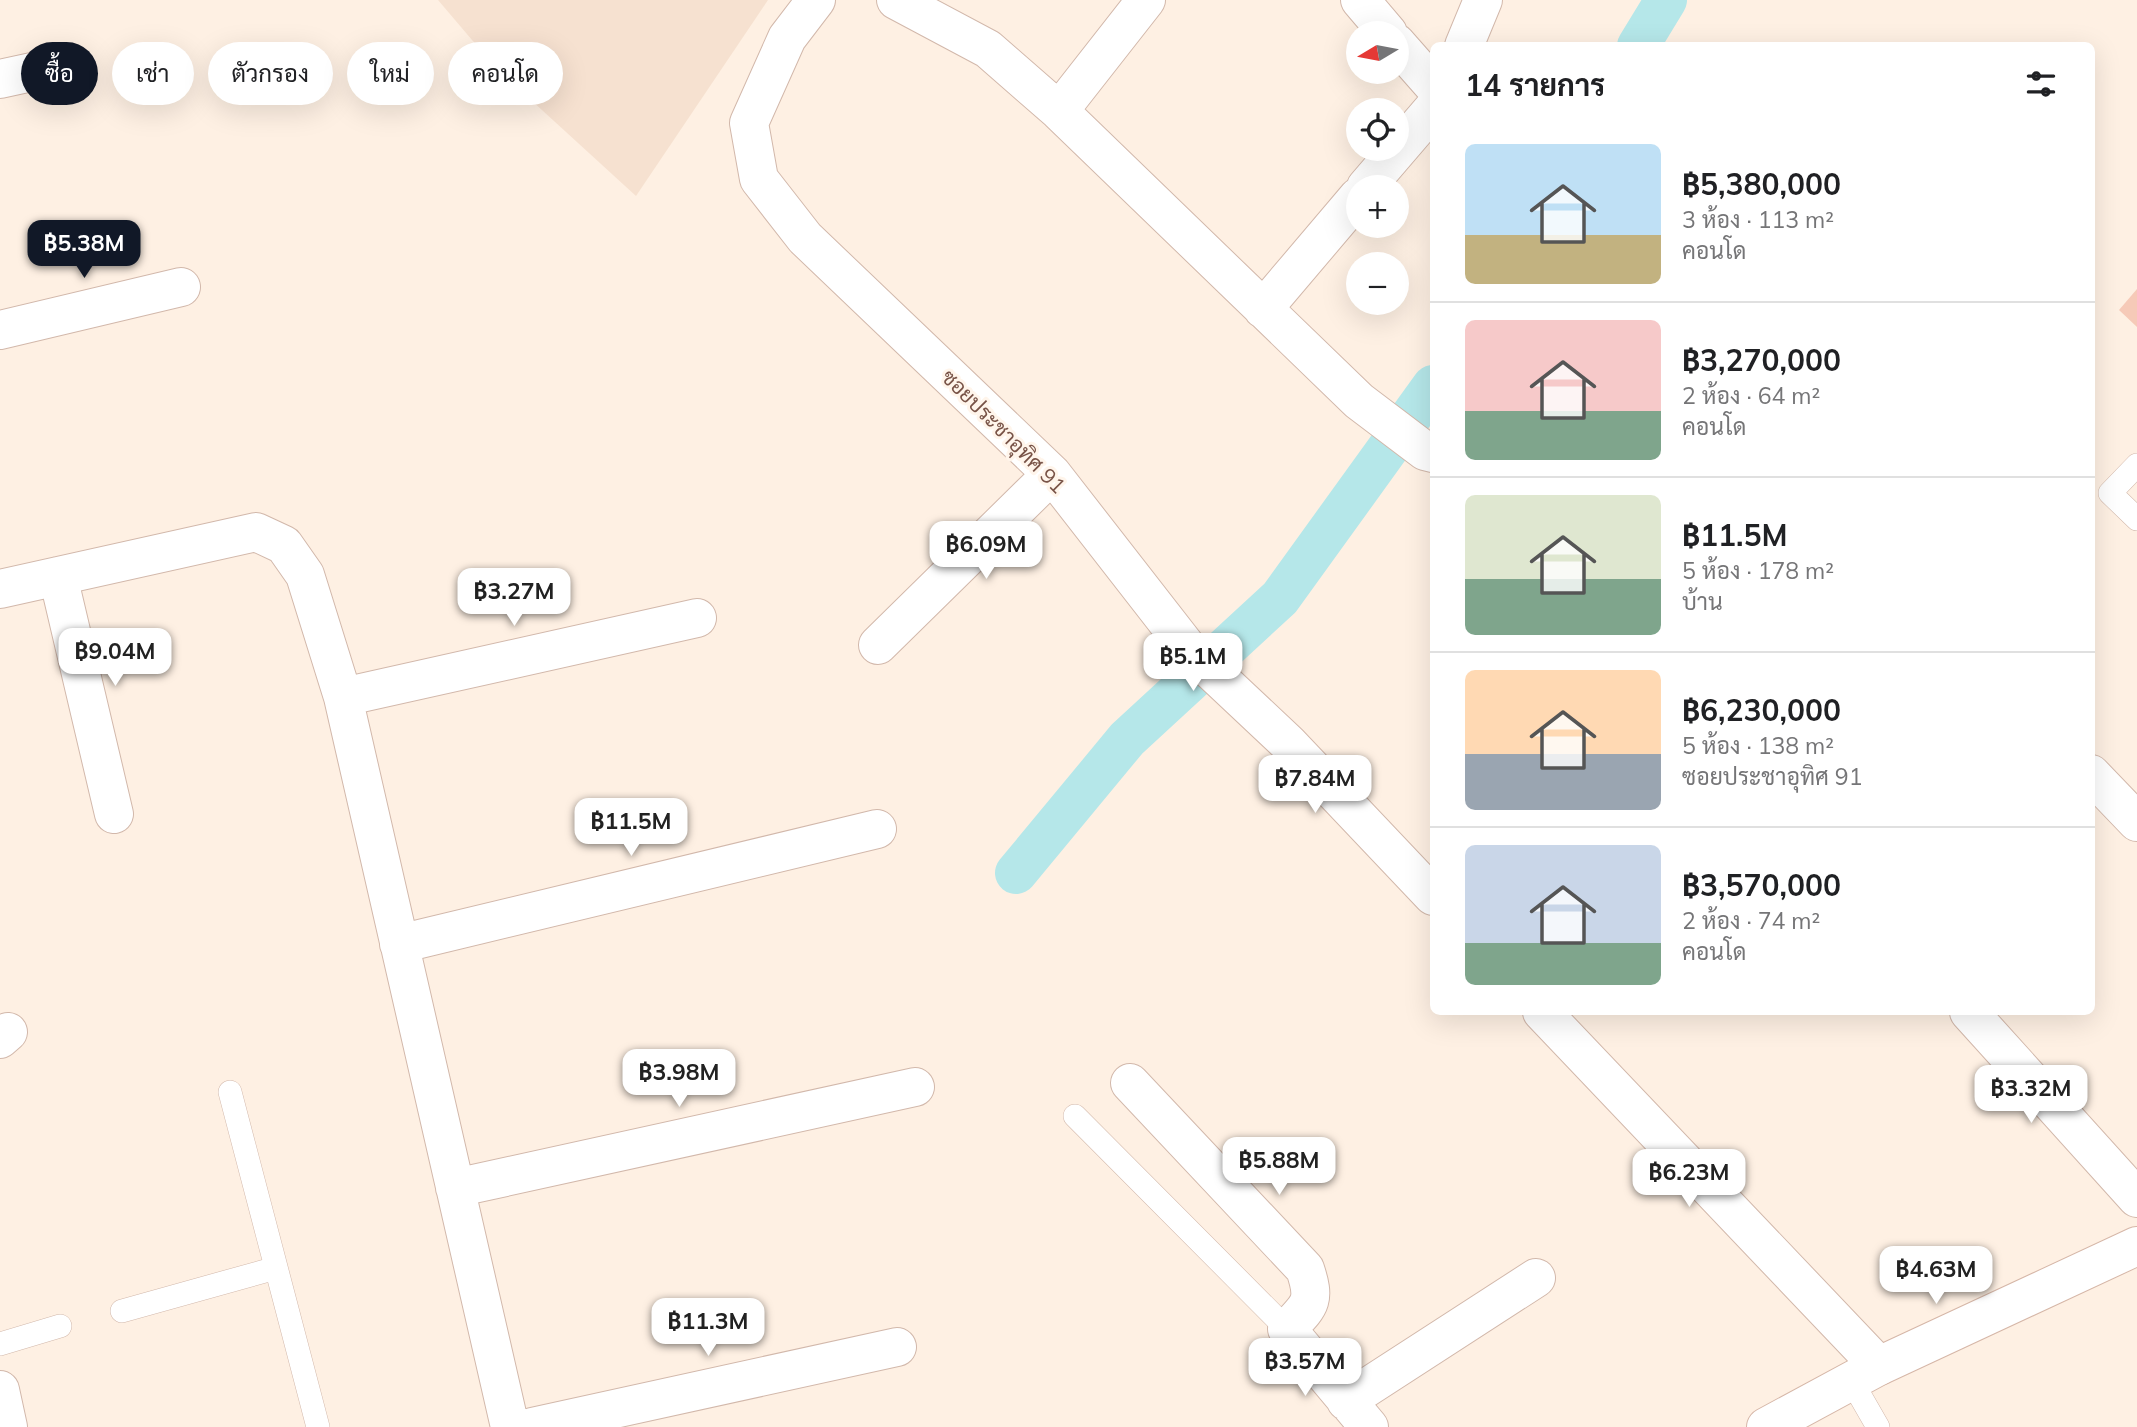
<!DOCTYPE html>
<html lang="th">
<meta charset="utf-8">
<style>
:root{--surface:#fff;--page:#f6f6f6;--text:#202124;--muted:#757577;--line:#e0e0e0;--accent:#111827}
body{margin:0;font-family:Mulish,Sarabun,sans-serif;background:var(--page);color:var(--text);height:100vh;display:flex;flex-direction:column;font-size:26px;white-space:nowrap}
*{box-sizing:border-box;margin:0}
p{font-size:23px;color:var(--muted)}
.icon{flex:none;width:38px;height:38px;fill:none;stroke:currentColor;stroke-width:2;stroke-linecap:round;stroke-linejoin:round}
.map{position:relative;flex:1;overflow:hidden}
.details{position:absolute;left:1430px;top:42px;width:665px;height:973px;display:flex;flex-direction:column;background:var(--surface);border-radius:10px;box-shadow:0 7px 28px #0002}
.details>*{flex:none}
.banner{position:absolute;left:21px;top:42px;width:665px;height:63px;display:flex;gap:14px}
.needle{width:46px;rotate:260deg}
.controls{position:absolute;left:1346px;top:21px;display:grid;gap:14px}
.controls a{display:grid;place-items:center;width:63px;height:63px;border-radius:50%;background:var(--surface);box-shadow:0 7px 28px #0002;font-size:35px}
.price{position:absolute;translate:-50% -60px;padding:0 16px;border-radius:14px;background:#fff;color:#222;font-size:23px;line-height:46px;filter:drop-shadow(0 2px 4px #0008)}
.price::after{content:'';position:absolute;left:50%;top:42px;width:21px;height:16px;margin-left:-10px;background:inherit;clip-path:polygon(0 0,100% 0,50% 100%)}
.price.selected{background:var(--accent);color:#fff}
ul{padding:0;list-style:none}
li{display:flex;align-items:center;gap:21px;height:175px;padding:0 35px}
li+li{border-top:2px solid var(--line)}
li span{display:grid;place-items:center;flex:none;width:196px;height:140px;border-radius:10px;color:#555}
li>.icon{margin-inline-start:auto}
span .icon{width:84px;height:84px;fill:#fffc;stroke-width:1}
li b{font-size:30px}
h2{display:flex;justify-content:space-between;align-items:center;height:84px;padding:0 35px;font-size:30px}
.pill{padding:0 24px;border-radius:32px;background:var(--surface);box-shadow:0 7px 28px #0002;font-size:24px;line-height:63px}
.pill.selected{background:var(--accent);color:#fff}
.map>svg:first-child{display:block}
.residential{fill:#f6e1d0}
.lines{fill:none;stroke-linecap:round;stroke-linejoin:round}
.canal{stroke:#b5e7e9;stroke-width:42}
.building{fill:#f6cab8}
.lane-casing{stroke:#d2b8ab;stroke-width:24}
.street-casing{stroke:#d2b8ab;stroke-width:40}
.secondary-casing{stroke:#d6b7a8;stroke-width:40}
.lane{stroke:#fff;stroke-width:23}
.street{stroke:#fff;stroke-width:38}
.secondary{stroke:#fff;stroke-width:38}
.labels{text-anchor:middle;dominant-baseline:central;stroke-width:6;stroke-linejoin:round;paint-order:stroke}
.street-label{font-size:21px;fill:#785347;stroke:#fff5eb}
</style>
<div class="map">
<svg width="2137" height="1427" viewBox="0 0 2137 1427">
<rect width="100%" height="100%" fill="#fef0e3"/>
<path class="residential" d="M438 0H768L636 196 495 67Z"/>
<g class="lines">
<path class="canal" d="M1638 46 1666 0
M1016 873 1127 739 1280 598 1433 386"/>
</g>
<path class="building" d="M2137 289V327L2119 310Z"/>
<g class="lines">
<g class="lane-casing">
<path id="lane" d="M2137 465 2110 493 2137 519
M230 1092 318 1427
M1075 1116 1287 1329
M122 1311 276 1268
M0 1344 60 1326
M1851 1380 1878 1427"/>
</g>
<g class="street-casing">
<path id="street" d="M816 0 787 38 749 123 759 179 805 238 1052 474 1189 650 1288 743 1433 896
M896 0 988 49 1059 111 1359 401 1425 451 1433 453
M1360 0 1388 33
M1396 43 1433 85
M1464 46 1483 0
M0 79 64 65
M1059 111 1146 0
M1366 187 1433 109
M1263 309 1358 197
M0 330 181 287
M58 576 114 814
M0 589 256 532 284 545 305 575 343 697 510 1427
M878 645 1052 474
M343 697 697 618
M2091 774 2137 822
M399 944 877 829
M1542 1012 1879 1366
M1969 1012 2137 1198
M0 1039 8 1032
M1130 1083 1305 1269C1316 1302 1310 1305 1287 1329L1369 1427
M455 1188 915 1087
M0 1390 8 1427
M1346 1401 1536 1278
M532 1427 897 1347"/>
</g>
<g class="secondary-casing">
<path id="secondary" d="M1766 1427 1879 1366 2137 1246"/>
</g>
<use href="#lane" class="lane"/>
<use href="#street" class="street"/>
<use href="#secondary" class="secondary"/>
</g>
<g class="labels">
<g class="street-label">
<text transform="translate(1004 431) rotate(45)">ซอยประชาอุทิศ 91</text>
</g>
</g>
</svg>
<div class="controls">
<a><svg class="needle" viewBox="-14 -14 28 28"><path d="M0-13l5 13h-10z" fill="#e53935"/><path d="M0 13l5-13h-10z" fill="#757577"/></svg></a>
<a><svg class="icon" aria-label="locate" viewBox="0 0 24 24"><circle cx="12" cy="12" r="6"/><path d="M12 2v4M12 18v4M2 12h4M18 12h4"/></svg></a>
<a>+</a>
<a>−</a>
</div>
<b class="price selected" style="left:84px;top:280px">฿5.38M</b>
<b class="price" style="left:986px;top:581px">฿6.09M</b>
<b class="price" style="left:514px;top:628px">฿3.27M</b>
<b class="price" style="left:115px;top:688px">฿9.04M</b>
<b class="price" style="left:1193px;top:693px">฿5.1M</b>
<b class="price" style="left:1315px;top:815px">฿7.84M</b>
<b class="price" style="left:631px;top:858px">฿11.5M</b>
<b class="price" style="left:679px;top:1109px">฿3.98M</b>
<b class="price" style="left:2031px;top:1125px">฿3.32M</b>
<b class="price" style="left:1279px;top:1197px">฿5.88M</b>
<b class="price" style="left:1689px;top:1209px">฿6.23M</b>
<b class="price" style="left:1936px;top:1306px">฿4.63M</b>
<b class="price" style="left:708px;top:1358px">฿11.3M</b>
<b class="price" style="left:1305px;top:1398px">฿3.57M</b>
<div class="banner">
<a class="pill selected">ซื้อ</a>
<a class="pill">เช่า</a>
<a class="pill">ตัวกรอง</a>
<a class="pill">ใหม่</a>
<a class="pill">คอนโด</a>
</div>
<section class="details">
<h2>14 รายการ<svg class="icon" aria-label="filters" viewBox="0 0 24 24"><path d="M4 7h16M4 17h16"/><circle cx="9" cy="7" r="2"/><circle cx="15" cy="17" r="2"/></svg></h2>
<ul>
<li><span style="background:linear-gradient(#bfe0f5 65%,#c2b280 0)"><svg class="icon" aria-label="home" viewBox="0 0 24 24"><path d="M3 11l9-7 9 7M6 9v11h12V9"/></svg></span><div><b>฿5,380,000</b><p>3 ห้อง · 113 m²</p><p>คอนโด</p></div></li>
<li><span style="background:linear-gradient(#f6c9c9 65%,#7fa58c 0)"><svg class="icon" aria-label="home" viewBox="0 0 24 24"><path d="M3 11l9-7 9 7M6 9v11h12V9"/></svg></span><div><b>฿3,270,000</b><p>2 ห้อง · 64 m²</p><p>คอนโด</p></div></li>
<li><span style="background:linear-gradient(#dfe7d0 60%,#7fa58c 0)"><svg class="icon" aria-label="home" viewBox="0 0 24 24"><path d="M3 11l9-7 9 7M6 9v11h12V9"/></svg></span><div><b>฿11.5M</b><p>5 ห้อง · 178 m²</p><p>บ้าน</p></div></li>
<li><span style="background:linear-gradient(#ffd9b3 60%,#9aa5b1 0)"><svg class="icon" aria-label="home" viewBox="0 0 24 24"><path d="M3 11l9-7 9 7M6 9v11h12V9"/></svg></span><div><b>฿6,230,000</b><p>5 ห้อง · 138 m²</p><p>ซอยประชาอุทิศ 91</p></div></li>
<li><span style="background:linear-gradient(#c9d6e8 70%,#7fa58c 0)"><svg class="icon" aria-label="home" viewBox="0 0 24 24"><path d="M3 11l9-7 9 7M6 9v11h12V9"/></svg></span><div><b>฿3,570,000</b><p>2 ห้อง · 74 m²</p><p>คอนโด</p></div></li>
</ul>
</section>
</div>
